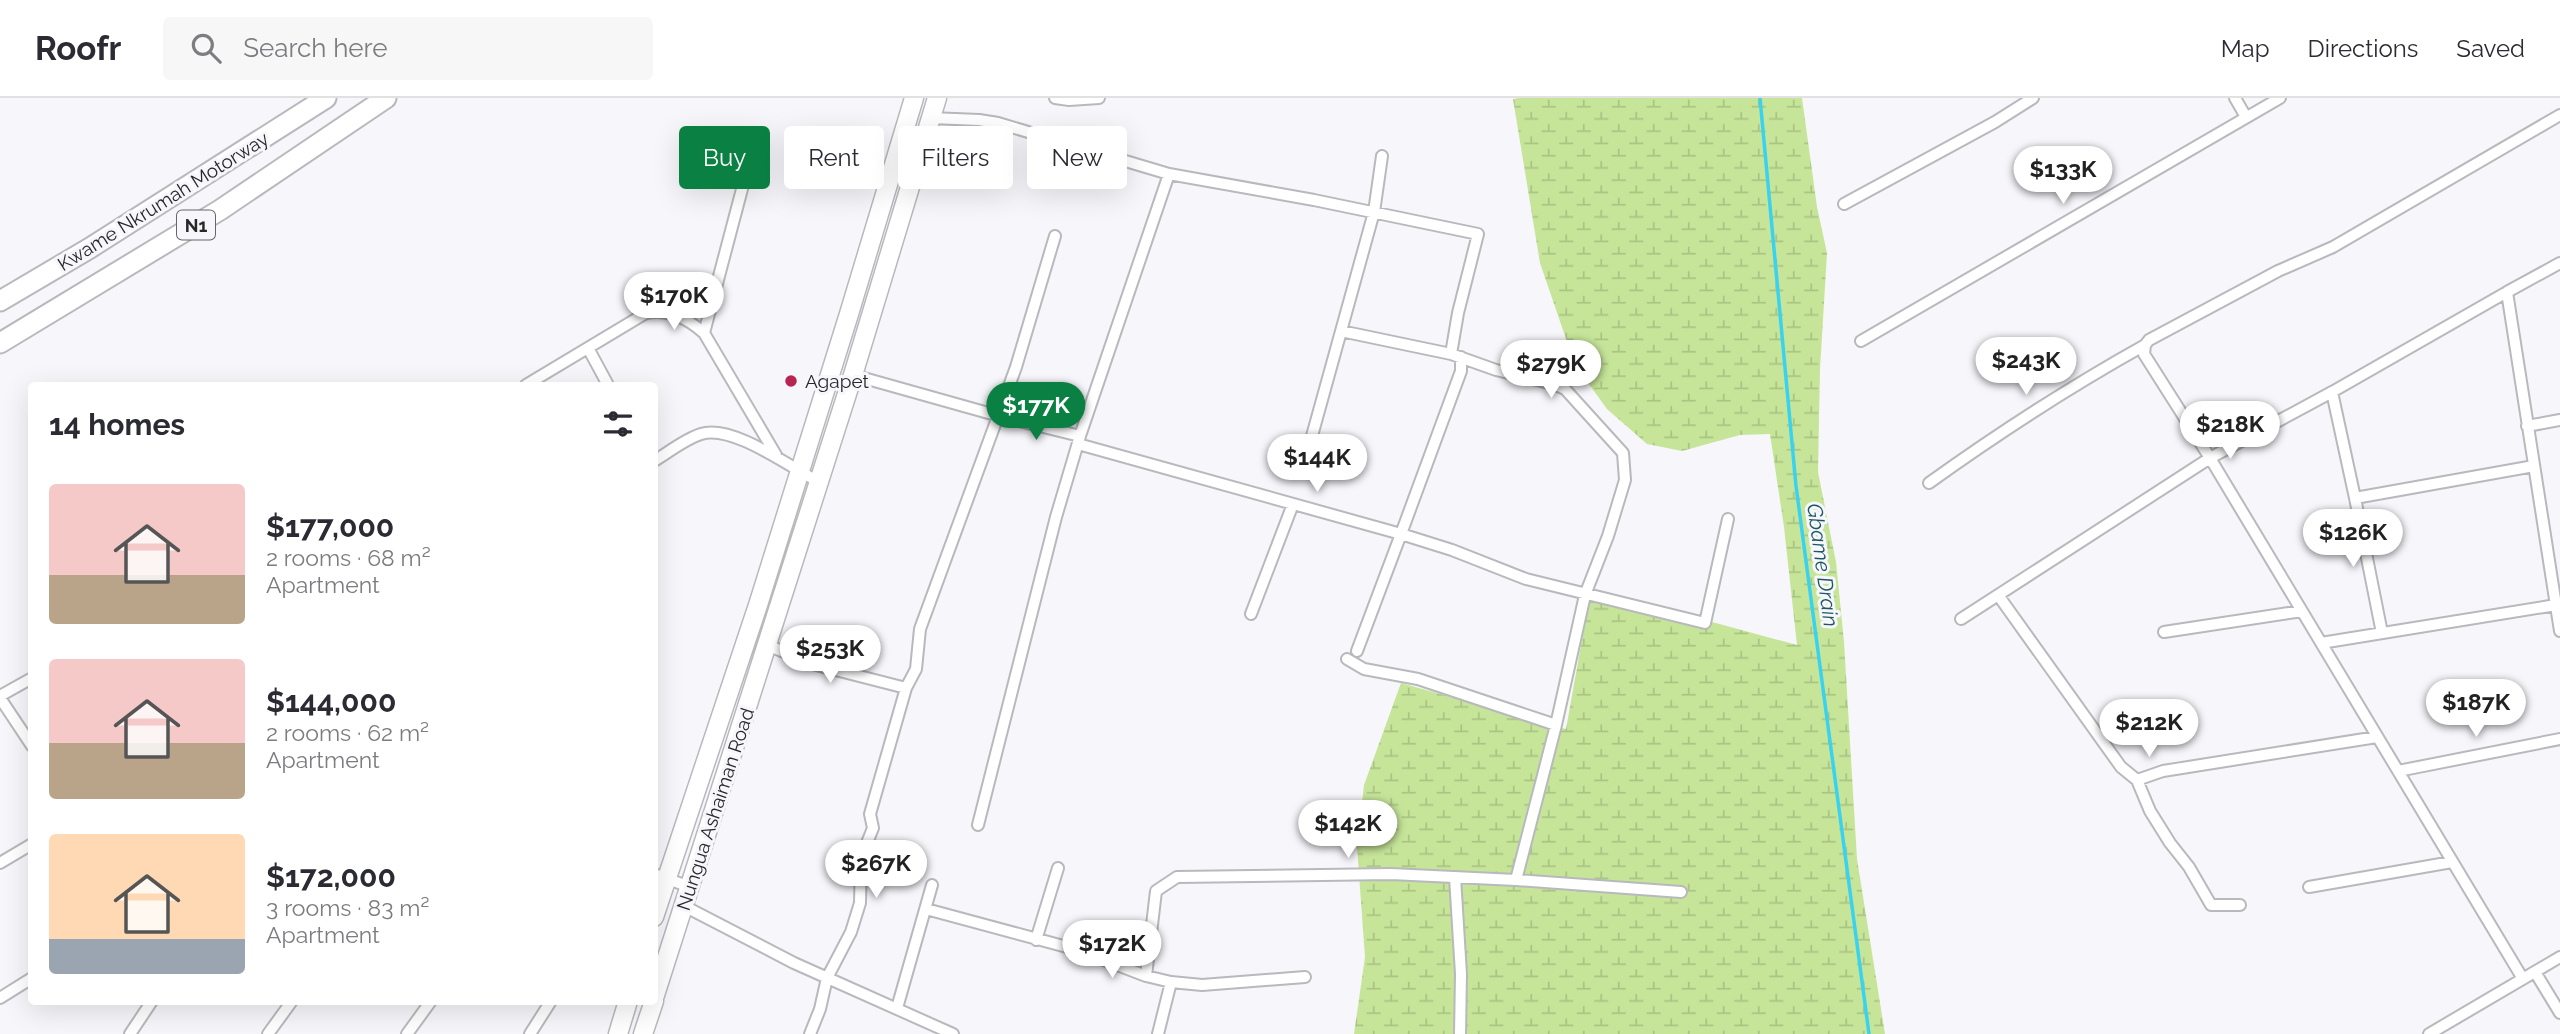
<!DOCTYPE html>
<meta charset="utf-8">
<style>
:root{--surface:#fff;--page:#f7f7f7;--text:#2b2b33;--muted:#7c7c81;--line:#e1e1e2;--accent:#0b8043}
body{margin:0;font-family:Raleway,sans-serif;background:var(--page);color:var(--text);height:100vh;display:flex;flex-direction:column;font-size:26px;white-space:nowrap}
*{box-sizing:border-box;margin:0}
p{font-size:23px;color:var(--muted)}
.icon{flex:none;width:38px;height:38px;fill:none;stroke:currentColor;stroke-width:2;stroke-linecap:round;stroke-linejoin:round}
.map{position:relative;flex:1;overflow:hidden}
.details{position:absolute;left:28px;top:284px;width:630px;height:623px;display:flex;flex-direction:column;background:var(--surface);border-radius:7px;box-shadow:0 7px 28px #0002}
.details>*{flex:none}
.guide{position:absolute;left:679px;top:28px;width:665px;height:63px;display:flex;gap:14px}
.price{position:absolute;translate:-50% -60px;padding:0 16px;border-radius:24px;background:#fff;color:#222;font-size:23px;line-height:46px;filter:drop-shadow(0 2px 4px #0008)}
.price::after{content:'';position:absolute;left:50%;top:42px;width:21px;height:16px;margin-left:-10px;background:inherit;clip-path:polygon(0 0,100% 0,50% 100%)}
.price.active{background:var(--accent);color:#fff}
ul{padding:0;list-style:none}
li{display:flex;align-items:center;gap:21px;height:175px;padding:0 21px}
li span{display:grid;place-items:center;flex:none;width:196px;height:140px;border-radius:7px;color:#555}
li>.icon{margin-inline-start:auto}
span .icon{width:84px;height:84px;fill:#fffc;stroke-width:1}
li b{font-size:30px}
h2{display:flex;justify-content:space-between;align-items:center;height:84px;padding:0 21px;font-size:30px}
.tag{padding:0 24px;border-radius:7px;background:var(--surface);box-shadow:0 7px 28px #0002;font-size:24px;line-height:63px}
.tag.active{background:var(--accent);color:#fff}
header{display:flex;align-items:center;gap:42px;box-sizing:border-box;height:98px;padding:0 35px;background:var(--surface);border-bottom:2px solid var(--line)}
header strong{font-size:33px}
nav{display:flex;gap:38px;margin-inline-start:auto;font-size:24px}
.search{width:490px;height:63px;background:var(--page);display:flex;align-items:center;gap:18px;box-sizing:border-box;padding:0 24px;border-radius:7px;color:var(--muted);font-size:26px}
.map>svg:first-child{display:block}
.wetland{fill:url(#wetland-marsh)}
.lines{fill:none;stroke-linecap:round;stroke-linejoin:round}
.stream{stroke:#39d3ef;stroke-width:3.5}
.street-casing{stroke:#b8b9bd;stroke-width:14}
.primary-casing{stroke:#b8b9bd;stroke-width:21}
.highway-casing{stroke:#b8b9bd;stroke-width:23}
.street{stroke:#fff;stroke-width:10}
.primary{stroke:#fff;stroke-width:18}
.highway{stroke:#fff;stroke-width:19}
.poi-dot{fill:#b62651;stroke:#f6f6fb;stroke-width:2.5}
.labels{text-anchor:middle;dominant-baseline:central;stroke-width:6;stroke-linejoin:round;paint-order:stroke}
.shield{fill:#f6f6fb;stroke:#666669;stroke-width:2}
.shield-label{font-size:18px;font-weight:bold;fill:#28282a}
.street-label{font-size:19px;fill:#28282a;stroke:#f6f6fb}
.poi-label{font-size:19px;fill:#28282a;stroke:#f6f6fb;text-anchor:start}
.water-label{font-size:21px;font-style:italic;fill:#1b5763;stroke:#f6f6fb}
</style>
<header>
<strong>Roofr</strong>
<div class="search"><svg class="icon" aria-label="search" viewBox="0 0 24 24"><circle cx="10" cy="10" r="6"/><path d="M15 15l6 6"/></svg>Search here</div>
<nav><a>Map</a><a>Directions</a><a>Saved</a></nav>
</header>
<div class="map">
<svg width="2560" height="936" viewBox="0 0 2560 936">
<defs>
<pattern id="wetland-marsh" width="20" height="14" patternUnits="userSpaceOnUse" patternTransform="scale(1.75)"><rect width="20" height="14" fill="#c6e599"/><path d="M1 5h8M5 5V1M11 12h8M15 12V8" fill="none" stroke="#aac484"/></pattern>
</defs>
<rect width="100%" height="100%" fill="#f6f6fb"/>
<path class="wetland" d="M1519 0H1802L1817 109 1827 155 1820 271 1818 374 1836 464 1844 544 1857 761 1885 936H1354L1365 859 1357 749 1364 687 1401 585 1566 631 1591 491 1797 547 1784 429 1770 336 1740 337 1682 353 1647 346 1607 311 1575 267 1540 165 1513 1Z"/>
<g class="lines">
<path class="stream" d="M1760 0 1796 388 1869 936"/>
<g class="street-casing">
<path id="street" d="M1055 0 1069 2 1099 0
M2235 0 2246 19
M931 20 979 22 998 25 1169 76 1080 338 1056 419 978 727
M1169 76 1314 102 1478 136 1458 215 1451 256
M1844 106 1995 24 2033 0
M2560 165 2507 194 2560 533
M1341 233 1451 256 1496 272 1553 286 1565 291 1623 355 1625 382 1608 438 1585 497 1556 627 1418 581 1364 571 1347 561
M704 235 756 38
M1861 243 2280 0
M588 250 608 287
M1461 259V273L1401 436 1452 452 1526 481 1705 525 1728 421
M853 277 999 318 1080 338
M526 287 646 215C669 211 687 220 704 235L776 357
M2332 294 2355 400 2534 368
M2527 328 2560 322
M1078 346 1401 436 1357 553
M1307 356 1374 114 1382 58
M654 363C669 354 685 341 701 336 733 326 791 370 819 384
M1929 385C2000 334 2068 290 2145 247
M2355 400 2382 535
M1998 497 2121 669 2137 682 2163 673 2377 639
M1251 516 1293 406
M1961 521 2210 360 2332 294 2507 194
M2164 534 2302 513
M2321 545 2556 507
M767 547 816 567 906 590
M0 598 32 580
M0 600 32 648
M2398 673 2560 641
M2137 682 2150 713 2170 745 2189 769 2211 807H2240
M0 765 32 746
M654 776 690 789
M1455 779 1461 876 1460 936
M1516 782 1681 794
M2309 789 2452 764
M684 808 794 865 953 936
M926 811 1078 852 1146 878 1171 884 1202 887 1305 879
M1036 842 1058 770
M2535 874 2560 915
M1146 878 1156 793 1177 779 1391 776 1516 782 1556 627
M2523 881 2210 360 2144 256 2145 247 2149 242 2278 173 2333 149 2560 17
M0 900 32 880
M897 910 932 787
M130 936 152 903
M268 936 292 903
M407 936 431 903
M530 936 551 903
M810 936 820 911 827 880 851 834 860 805 861 760 873 730 870 716 906 590 916 571 920 531 1016 269 1055 138
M1158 936 1171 884
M2429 936 2560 859"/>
</g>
<g class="primary-casing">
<path id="primary" d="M654 819 758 507 849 216 914 0
M654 900 853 277 937 0
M618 936 628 903
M643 936 654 903"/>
</g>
<g class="highway-casing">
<path id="highway" d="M0 203 90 150 326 0
M0 245 220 112 386 0"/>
</g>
<use href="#street" class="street"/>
<use href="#primary" class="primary"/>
<use href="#highway" class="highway"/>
</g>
<circle class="poi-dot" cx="791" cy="283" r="7"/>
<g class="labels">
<rect class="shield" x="177" y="112.5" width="38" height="29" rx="5"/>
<g class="shield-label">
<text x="196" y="127">N1</text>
</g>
<g class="street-label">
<text transform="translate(163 103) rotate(-32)">Kwame Nkrumah Motorway</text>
<text transform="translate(715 711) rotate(-72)">Nungua Ashaiman Road</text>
</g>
<g class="poi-label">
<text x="805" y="283">Agapet</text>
</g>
<g class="water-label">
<text transform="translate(1823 467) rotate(82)">Gbame Drain</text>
</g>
</g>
</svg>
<b class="price" style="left:2063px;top:108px">$133K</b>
<b class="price" style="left:674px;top:234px">$170K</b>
<b class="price" style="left:2026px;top:299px">$243K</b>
<b class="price" style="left:1551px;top:302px">$279K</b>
<b class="price active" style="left:1036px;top:344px">$177K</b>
<b class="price" style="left:2230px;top:363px">$218K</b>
<b class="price" style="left:1317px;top:396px">$144K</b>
<b class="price" style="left:2353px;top:471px">$126K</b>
<b class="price" style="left:830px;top:587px">$253K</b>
<b class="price" style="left:2476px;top:641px">$187K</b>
<b class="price" style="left:2149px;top:661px">$212K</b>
<b class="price" style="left:1348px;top:762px">$142K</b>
<b class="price" style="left:876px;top:802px">$267K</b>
<b class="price" style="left:1112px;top:882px">$172K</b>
<div class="guide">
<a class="tag active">Buy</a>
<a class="tag">Rent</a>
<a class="tag">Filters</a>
<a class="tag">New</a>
</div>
<section class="details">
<h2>14 homes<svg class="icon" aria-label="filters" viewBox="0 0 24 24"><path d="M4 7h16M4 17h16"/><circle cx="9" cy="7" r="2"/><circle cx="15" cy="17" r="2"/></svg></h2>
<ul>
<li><span style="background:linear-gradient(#f6c9c9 65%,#b9a48a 0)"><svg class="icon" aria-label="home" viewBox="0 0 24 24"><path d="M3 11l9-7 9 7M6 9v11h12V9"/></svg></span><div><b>$177,000</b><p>2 rooms · 68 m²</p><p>Apartment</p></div></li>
<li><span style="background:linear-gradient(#f6c9c9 60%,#b9a48a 0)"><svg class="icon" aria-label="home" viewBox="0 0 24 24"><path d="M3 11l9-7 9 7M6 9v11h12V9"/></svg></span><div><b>$144,000</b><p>2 rooms · 62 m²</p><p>Apartment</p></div></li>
<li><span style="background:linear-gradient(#ffd9b3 75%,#9aa5b1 0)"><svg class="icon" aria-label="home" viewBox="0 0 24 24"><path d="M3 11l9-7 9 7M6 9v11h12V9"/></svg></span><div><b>$172,000</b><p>3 rooms · 83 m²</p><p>Apartment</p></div></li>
</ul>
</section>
</div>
